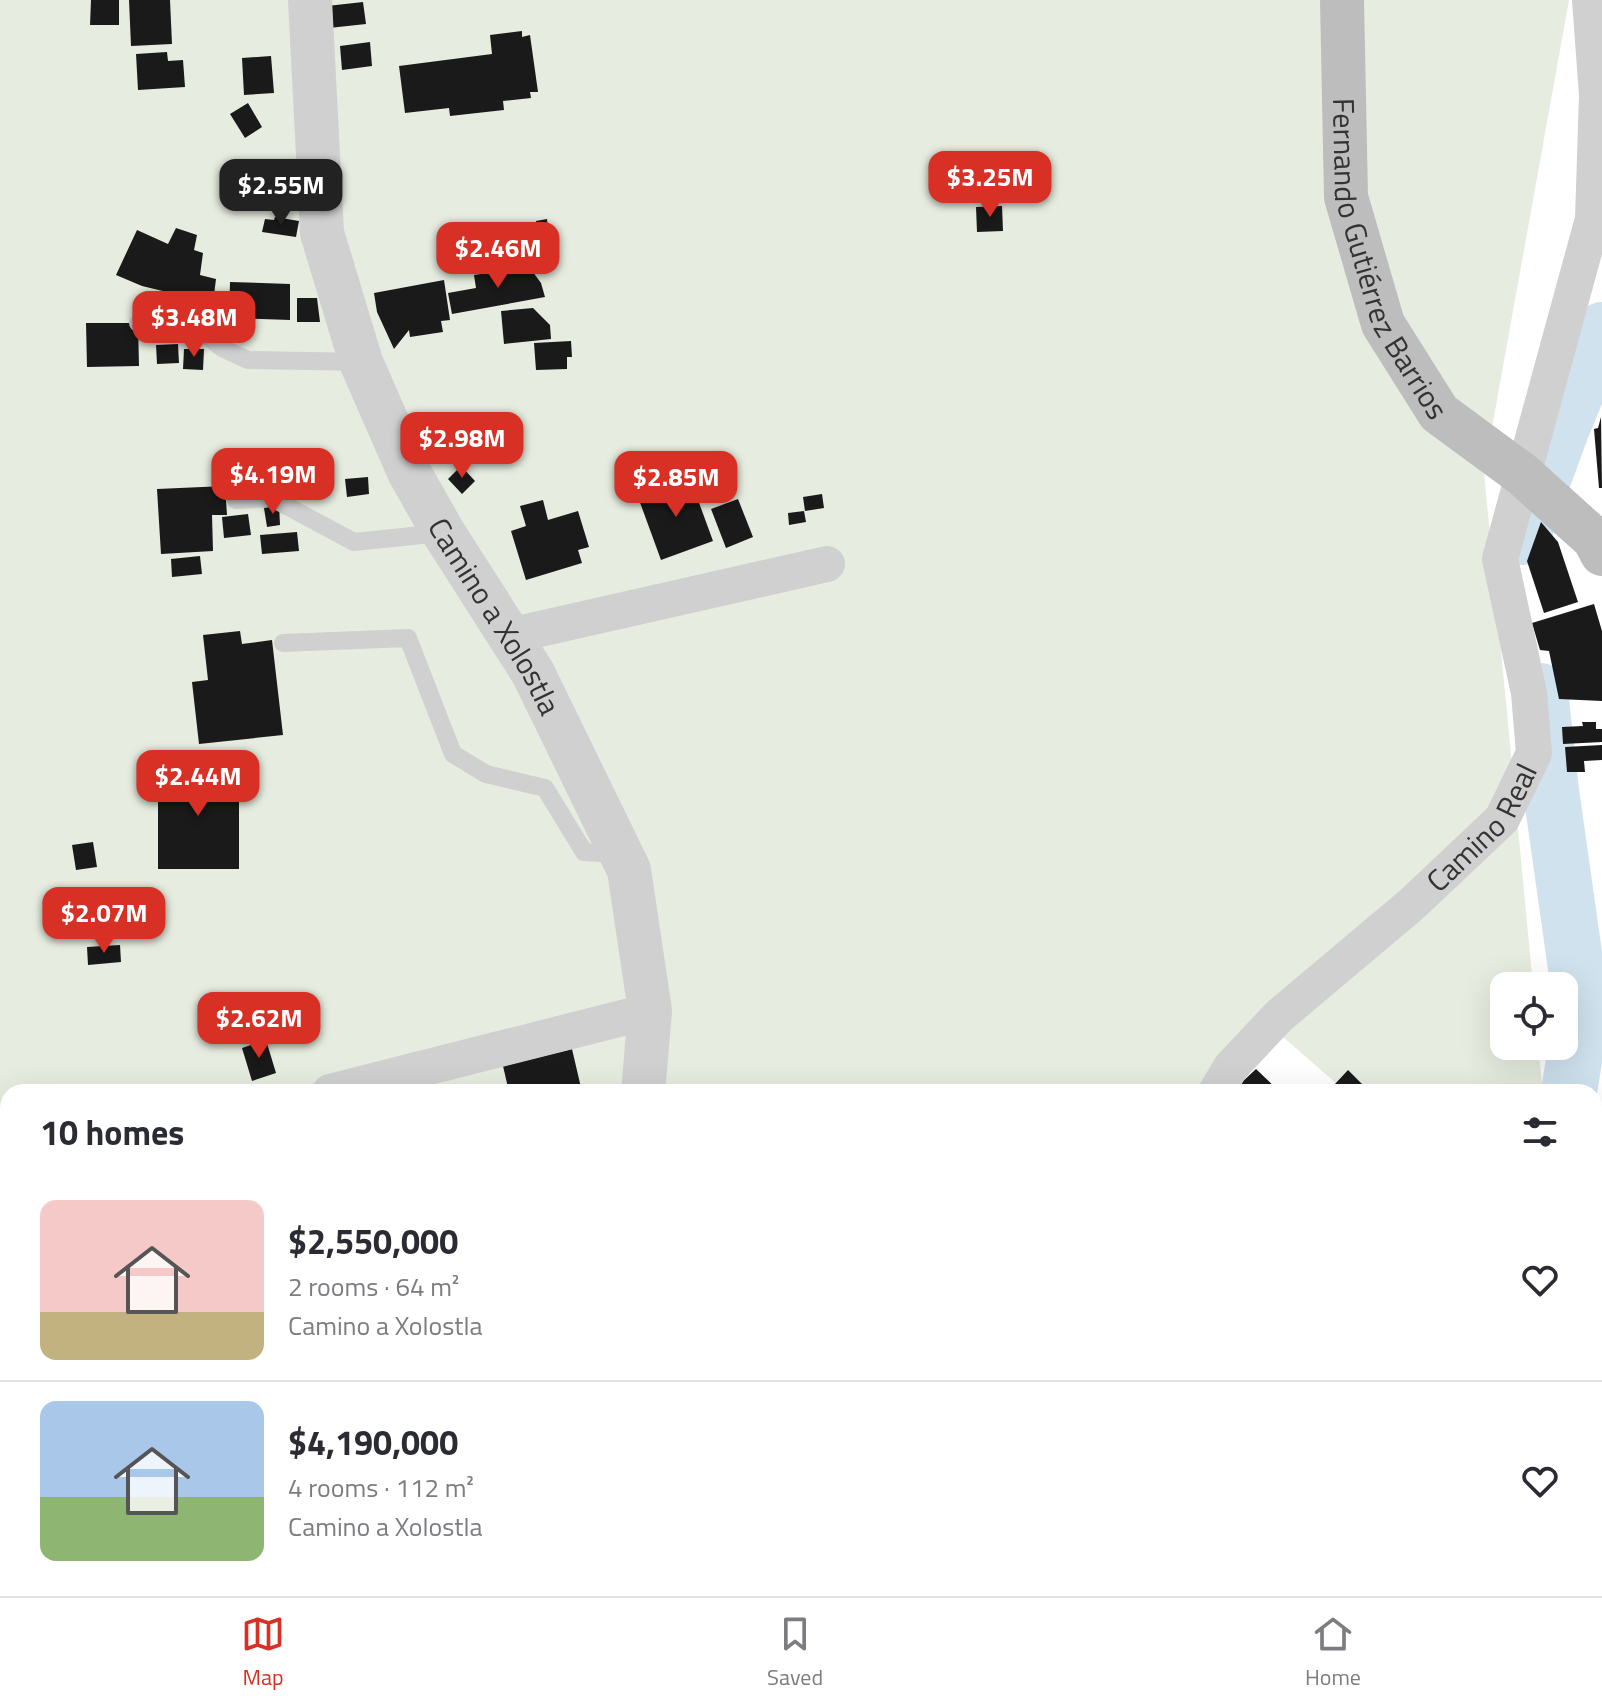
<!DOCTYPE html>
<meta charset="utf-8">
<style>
:root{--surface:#fff;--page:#f2f2f3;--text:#2b2b33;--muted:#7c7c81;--line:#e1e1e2;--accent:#d93025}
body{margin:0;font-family:"Titillium Web",sans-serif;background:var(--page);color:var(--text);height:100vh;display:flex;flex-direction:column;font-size:30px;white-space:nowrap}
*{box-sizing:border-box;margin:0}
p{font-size:26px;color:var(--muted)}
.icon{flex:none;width:44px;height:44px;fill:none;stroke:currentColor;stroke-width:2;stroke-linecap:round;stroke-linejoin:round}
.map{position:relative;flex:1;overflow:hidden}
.sheet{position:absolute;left:0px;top:1084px;width:1602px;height:512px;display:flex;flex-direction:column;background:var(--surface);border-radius:24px 24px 0 0;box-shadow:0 8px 32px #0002}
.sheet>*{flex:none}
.fabs{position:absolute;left:1490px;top:972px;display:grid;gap:16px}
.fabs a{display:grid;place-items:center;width:88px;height:88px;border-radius:16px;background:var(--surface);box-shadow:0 8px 32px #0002;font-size:40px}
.price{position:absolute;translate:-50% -68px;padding:0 18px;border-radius:16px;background:var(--accent);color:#fff;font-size:26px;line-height:52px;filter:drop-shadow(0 2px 4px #0008)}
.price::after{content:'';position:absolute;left:50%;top:48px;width:24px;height:18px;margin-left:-12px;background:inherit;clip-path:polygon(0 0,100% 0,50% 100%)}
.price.current{background:#222;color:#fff}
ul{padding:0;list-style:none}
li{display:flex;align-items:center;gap:24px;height:200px;padding:0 40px}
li+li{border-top:2px solid var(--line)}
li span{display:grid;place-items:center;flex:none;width:224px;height:160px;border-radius:16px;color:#555}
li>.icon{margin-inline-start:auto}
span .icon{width:96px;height:96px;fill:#fffc;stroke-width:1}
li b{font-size:34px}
h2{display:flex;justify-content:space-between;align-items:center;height:96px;padding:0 40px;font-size:34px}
.tab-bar{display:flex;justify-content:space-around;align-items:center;height:112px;border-top:2px solid var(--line);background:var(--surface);font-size:22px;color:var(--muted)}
.tab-bar a{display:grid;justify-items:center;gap:4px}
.tab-bar .current{color:var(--accent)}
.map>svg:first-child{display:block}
.green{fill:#e6ecdf}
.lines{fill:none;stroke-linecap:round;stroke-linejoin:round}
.river{stroke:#cfe2ee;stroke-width:56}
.building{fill:#1a1a1a}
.service{stroke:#d0d0d0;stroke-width:18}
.minor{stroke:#d0d0d0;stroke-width:36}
.tertiary{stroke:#d0d0d0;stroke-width:44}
.secondary{stroke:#bdbdbd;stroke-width:44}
.labels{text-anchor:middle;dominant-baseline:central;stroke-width:8;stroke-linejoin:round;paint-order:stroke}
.street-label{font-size:30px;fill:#333;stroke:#fff}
</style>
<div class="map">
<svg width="1602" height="1596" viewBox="0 0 1602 1596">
<rect width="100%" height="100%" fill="#fff"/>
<path class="green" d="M0 0H1569L1484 472 1533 986H1504V1046H1538L1543 1092H1346L1267 1023 1224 1092H8V1588H420L421 1596H0Z"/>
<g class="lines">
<path class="river" d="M1522 537 1561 430 1602 330
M1540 691 1551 791 1582 1010 1569 1092
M1534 1588 1538 1596"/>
</g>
<path class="building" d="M91 0H119V25H90Z
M129 0H170L172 44 131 46Z
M363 2 366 24 329 28 327 6Z
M522 31V37L530 35 538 92H530L531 98 503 101 504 110 450 116 449 108 405 113 399 66 492 54 490 35Z
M370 42 372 66 342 70 340 46Z
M167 52 168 61 183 60 185 87 138 90 136 54Z
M271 56 274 93 244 95 242 58Z
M248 103 262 127 245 138 230 114Z
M1002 206 1003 231 977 232 976 207Z
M275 217 299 221 296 237 262 232 265 219 274 220Z
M547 219 548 228 537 230 536 221Z
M176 228 197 235 194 250 203 253 200 275 216 279 214 295 175 294 142 286 116 275 137 230 168 244Z
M524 260 541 283 545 297 452 314 448 293 476 288 474 275 510 270Z
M444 280 450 320 441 321 443 332 410 337 409 330 394 349 377 312 374 293Z
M230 282 290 284V320L229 318Z
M297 298H317L320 322H297Z
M533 308 550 325 551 339 504 344 501 311Z
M86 323H138L139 366 87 367Z
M571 341 572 357H567V369L536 370 534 343Z
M178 344 179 363 157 364 156 345Z
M184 349H204L203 370 183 369Z
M1601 417 1602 488H1599L1594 429 1598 428Z
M461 466 475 481 462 494 448 479Z
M368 477 369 494 347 497 345 479Z
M690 478 713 541 661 560 638 497Z
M225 486 227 515H212L213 551 161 554 157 489Z
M822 494 824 508 805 511 803 497Z
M738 499 753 537 726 548 711 509Z
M543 500 548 520 578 511 589 547 578 550 582 563 526 580 511 531 526 526 520 506Z
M279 505 280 525 267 527 264 508Z
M804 511 806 522 789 525 788 513Z
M248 514 251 535 224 538 222 517Z
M1541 522 1558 542 1578 602 1544 613 1527 561Z
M297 532 299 551 262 554 260 535Z
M200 556 202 574 172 577 171 559Z
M1594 604 1602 631V701L1559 699 1549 651 1540 650 1532 623Z
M240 631 242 644 272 640 283 735 199 744 192 682 208 680 203 635Z
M1582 722H1596V729H1602V742L1563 744 1562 727 1583 726Z
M1602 745V760L1584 761 1585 772H1567L1565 747Z
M158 767H239V869H158Z
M93 842 97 867 76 870 72 845Z
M120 945 121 962 88 965 87 947Z
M266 1040 276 1073 252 1081 242 1048Z
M572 1049 582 1092H509L503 1066Z
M1256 1069 1280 1092H1250L1241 1083Z
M1348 1070 1370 1092H1344L1335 1084Z
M1602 1402V1445H1594V1403Z
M650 1588H724L712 1596H656Z
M738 1588H770L776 1596H726Z
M878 1588H954L958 1596H881Z
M1467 1588H1519L1520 1596H1468Z"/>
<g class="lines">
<path class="service" d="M138 323 195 326 222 348 248 360 361 362
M236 500 272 498 354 542 441 533
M283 643 408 638 453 754 486 774 545 788 584 852 619 854"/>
<g class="minor">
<path d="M509 636 827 564"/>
<path d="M330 1092 650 1011"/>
<path id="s1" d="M1216 1092 1231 1067 1279 1016 1412 904 1502 819 1534 753 1529 693 1500 559 1593 219 1597 95 1590 0"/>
<path d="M1452 1588 1455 1596"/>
</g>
<g class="tertiary">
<path id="s2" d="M310 0 322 233 361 362 409 472 443 532 533 673 629 870 650 1011 643 1092"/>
<path d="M813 1588 820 1596"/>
</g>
<path class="secondary" id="s3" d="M1342 0 1346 197 1383 324 1439 413 1522 474 1594 539 1602 554"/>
</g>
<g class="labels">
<g class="street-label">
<text stroke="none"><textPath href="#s3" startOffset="268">Fernando Gutiérrez Barrios</textPath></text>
<text stroke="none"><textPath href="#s2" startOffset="656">Camino a Xolostla</textPath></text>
<text stroke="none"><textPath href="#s1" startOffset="378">Camino Real</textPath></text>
</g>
</g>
</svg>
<div class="fabs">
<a><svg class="icon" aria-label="locate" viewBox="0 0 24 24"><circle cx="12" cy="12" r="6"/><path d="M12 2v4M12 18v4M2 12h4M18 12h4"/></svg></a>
</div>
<b class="price" style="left:990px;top:219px">$3.25M</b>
<b class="price current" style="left:281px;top:227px">$2.55M</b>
<b class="price" style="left:498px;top:290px">$2.46M</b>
<b class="price" style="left:194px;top:359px">$3.48M</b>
<b class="price" style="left:462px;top:480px">$2.98M</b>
<b class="price" style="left:273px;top:516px">$4.19M</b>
<b class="price" style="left:676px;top:519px">$2.85M</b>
<b class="price" style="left:198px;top:818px">$2.44M</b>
<b class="price" style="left:104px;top:955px">$2.07M</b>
<b class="price" style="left:259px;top:1060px">$2.62M</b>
<section class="sheet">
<h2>10 homes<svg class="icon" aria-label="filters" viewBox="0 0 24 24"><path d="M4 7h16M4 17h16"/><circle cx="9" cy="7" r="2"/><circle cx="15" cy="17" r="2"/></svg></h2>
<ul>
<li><span style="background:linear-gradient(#f6c9c9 70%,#c2b280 0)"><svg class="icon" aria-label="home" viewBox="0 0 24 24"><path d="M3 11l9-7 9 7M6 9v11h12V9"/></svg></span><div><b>$2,550,000</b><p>2 rooms · 64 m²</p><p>Camino a Xolostla</p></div><svg class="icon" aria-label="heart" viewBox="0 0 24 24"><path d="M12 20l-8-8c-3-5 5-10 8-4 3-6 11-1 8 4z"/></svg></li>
<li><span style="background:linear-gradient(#a9c7e8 60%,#8fb573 0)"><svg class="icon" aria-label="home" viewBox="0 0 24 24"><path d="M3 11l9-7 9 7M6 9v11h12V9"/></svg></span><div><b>$4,190,000</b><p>4 rooms · 112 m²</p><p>Camino a Xolostla</p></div><svg class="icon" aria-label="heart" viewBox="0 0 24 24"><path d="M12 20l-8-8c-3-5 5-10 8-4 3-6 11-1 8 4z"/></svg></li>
</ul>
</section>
</div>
<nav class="tab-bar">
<a class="current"><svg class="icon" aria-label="map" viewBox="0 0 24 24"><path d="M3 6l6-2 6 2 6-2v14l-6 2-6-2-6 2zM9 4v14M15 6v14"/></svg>Map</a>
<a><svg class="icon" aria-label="saved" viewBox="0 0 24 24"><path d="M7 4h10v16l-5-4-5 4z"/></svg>Saved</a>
<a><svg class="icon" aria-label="home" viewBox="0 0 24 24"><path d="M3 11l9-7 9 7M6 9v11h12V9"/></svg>Home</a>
</nav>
